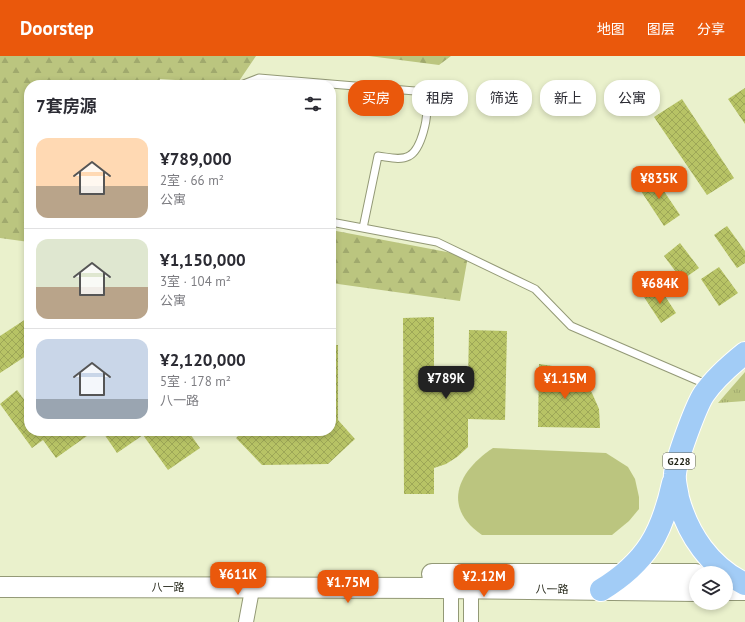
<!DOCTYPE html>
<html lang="zh">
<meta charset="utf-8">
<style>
:root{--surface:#fff;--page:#f7f7f7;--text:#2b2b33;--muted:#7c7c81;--line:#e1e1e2;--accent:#ea580c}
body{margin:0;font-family:"PT Sans","Noto Sans SC",sans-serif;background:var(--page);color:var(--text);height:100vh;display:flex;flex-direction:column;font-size:15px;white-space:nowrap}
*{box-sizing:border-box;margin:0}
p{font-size:13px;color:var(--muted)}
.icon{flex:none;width:22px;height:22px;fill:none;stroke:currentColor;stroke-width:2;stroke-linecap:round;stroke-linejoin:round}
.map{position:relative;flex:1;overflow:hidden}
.sheet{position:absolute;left:24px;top:24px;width:312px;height:356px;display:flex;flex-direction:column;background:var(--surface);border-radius:16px;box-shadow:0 2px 6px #0003}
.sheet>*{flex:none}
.top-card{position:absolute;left:348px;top:24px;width:337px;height:36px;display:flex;gap:8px}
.fabs{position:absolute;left:689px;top:510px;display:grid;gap:8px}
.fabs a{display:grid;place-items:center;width:44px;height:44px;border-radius:50%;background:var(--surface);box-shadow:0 2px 6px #0003;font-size:20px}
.price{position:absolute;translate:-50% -34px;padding:0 9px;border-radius:8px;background:var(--accent);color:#fff;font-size:13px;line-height:26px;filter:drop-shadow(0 1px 2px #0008)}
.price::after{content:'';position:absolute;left:50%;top:24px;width:12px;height:9px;margin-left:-6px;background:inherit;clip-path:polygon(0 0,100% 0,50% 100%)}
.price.on{background:#222;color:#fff}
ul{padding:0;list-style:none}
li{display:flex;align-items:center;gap:12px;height:100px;padding:0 12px}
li+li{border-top:1px solid var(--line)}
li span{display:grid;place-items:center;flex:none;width:112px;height:80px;border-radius:12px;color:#555}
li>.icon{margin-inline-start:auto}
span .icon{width:48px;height:48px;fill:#fffc;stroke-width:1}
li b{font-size:17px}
h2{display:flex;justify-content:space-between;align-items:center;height:48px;padding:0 12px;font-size:17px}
.pill{padding:0 14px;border-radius:16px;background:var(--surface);box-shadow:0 2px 6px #0003;font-size:14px;line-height:36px}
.pill.on{background:var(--accent);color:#fff}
header{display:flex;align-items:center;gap:24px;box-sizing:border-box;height:56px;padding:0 20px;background:var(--accent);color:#fff}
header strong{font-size:19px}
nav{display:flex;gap:22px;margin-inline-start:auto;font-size:14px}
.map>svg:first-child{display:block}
.forest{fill:url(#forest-firs)}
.park{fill:url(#park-tufts)}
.pitch{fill:#bbc57f}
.building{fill:url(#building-cross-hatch)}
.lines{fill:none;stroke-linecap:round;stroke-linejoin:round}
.service-casing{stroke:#939976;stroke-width:9}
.minor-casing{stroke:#939976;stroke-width:16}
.secondary-casing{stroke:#939976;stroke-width:22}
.trunk-casing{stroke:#fff;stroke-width:24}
.service{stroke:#fff;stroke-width:7}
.minor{stroke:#fff;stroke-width:14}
.secondary{stroke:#fff;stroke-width:20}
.trunk{stroke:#a2ccf6;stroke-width:22}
.labels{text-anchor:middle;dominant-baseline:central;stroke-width:3.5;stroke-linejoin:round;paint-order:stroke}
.shield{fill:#fff;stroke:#62645a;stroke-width:1}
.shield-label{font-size:10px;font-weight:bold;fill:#1f2113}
.street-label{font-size:11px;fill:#1f2113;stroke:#fff}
</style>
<header>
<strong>Doorstep</strong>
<nav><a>地图</a><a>图层</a><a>分享</a></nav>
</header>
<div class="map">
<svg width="745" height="566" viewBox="0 0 745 566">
<defs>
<pattern id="forest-firs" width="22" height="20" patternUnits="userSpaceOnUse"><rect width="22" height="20" fill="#bbc57f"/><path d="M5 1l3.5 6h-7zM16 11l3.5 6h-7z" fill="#a0a96d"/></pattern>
<pattern id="park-tufts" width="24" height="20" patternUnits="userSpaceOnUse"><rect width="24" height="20" fill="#bbc57f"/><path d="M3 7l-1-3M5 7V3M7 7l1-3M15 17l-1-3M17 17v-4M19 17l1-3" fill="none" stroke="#a0a96d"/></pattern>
<pattern id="building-cross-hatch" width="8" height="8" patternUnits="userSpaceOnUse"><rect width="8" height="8" fill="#b7c365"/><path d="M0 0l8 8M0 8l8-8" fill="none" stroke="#9da757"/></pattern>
</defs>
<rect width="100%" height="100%" fill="#eaf1cc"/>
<path class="forest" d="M0 0H256L237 28 160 23 158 29H29V186L0 182Z
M369 0H451L439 9Z
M331 174 468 200 460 245 331 227Z"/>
<path class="park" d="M745 316V345L718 347Z"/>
<path class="pitch" d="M493 392 606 397 628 411 635 423 639 441V453L629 465 612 479H482C441 451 458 415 493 392Z"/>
<path class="building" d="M745 32V68L728 43Z
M682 43 734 122 707 139 654 61Z
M653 119 680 159 664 170 637 129Z
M727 170 745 195V207L737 212 714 179Z
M680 187 699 212 682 224 664 200Z
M719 211 738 237 719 250 701 223Z
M659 231 676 257 661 267 644 241Z
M29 261V298L0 317V280Z
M434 261V326L468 327 469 274 507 275 505 364 468 363V391L457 401 446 408 434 412V438H404L403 262Z
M331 289H338V364L355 383 328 408 262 409 236 382 243 375H331Z
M539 308 566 312 580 321 592 337 599 353 600 372 538 371Z
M17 334 29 350V375H94L56 402 43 384 32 392 0 348Z
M102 375H188L200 392 168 414 143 379 117 397Z"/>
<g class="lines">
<g class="service-casing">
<path id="service" d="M241 29 259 22 415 35C420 39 423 42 425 47 430 59 421 94 409 100 400 105 388 101 378 100L363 172
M331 166 437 186 535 233 571 270 708 329"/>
</g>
<g class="minor-casing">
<path id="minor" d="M451 524V566
M471 524V566
M246 566 255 518"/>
</g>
<g class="secondary-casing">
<path id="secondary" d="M432 518H696
M0 531 437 532 696 535
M726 534H745"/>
</g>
<g class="trunk-casing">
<path id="trunk" d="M745 297C730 309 715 322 704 338 696 350 676 404 675 418 674 425 677 435 678 442 688 479 710 511 745 528
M601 534C647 506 662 477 673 427"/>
</g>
<use href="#service" class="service"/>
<use href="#minor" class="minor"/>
<use href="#secondary" class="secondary"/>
<use href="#trunk" class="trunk"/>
</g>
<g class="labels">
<rect class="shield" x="663" y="397" width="32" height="16" rx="3"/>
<g class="shield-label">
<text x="679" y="405">G228</text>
</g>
<g class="street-label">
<text x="168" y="531">八一路</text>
<text transform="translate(552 533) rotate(1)">八一路</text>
</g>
</g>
</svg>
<div class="fabs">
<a><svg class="icon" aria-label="layers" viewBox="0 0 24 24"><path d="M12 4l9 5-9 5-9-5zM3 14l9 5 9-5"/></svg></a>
</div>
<b class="price" style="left:659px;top:144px">¥835K</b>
<b class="price" style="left:660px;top:249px">¥684K</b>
<b class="price on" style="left:446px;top:344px">¥789K</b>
<b class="price" style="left:565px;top:344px">¥1.15M</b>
<b class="price" style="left:238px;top:540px">¥611K</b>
<b class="price" style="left:484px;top:542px">¥2.12M</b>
<b class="price" style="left:348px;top:548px">¥1.75M</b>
<div class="top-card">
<a class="pill on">买房</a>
<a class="pill">租房</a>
<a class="pill">筛选</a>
<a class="pill">新上</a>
<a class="pill">公寓</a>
</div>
<section class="sheet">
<h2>7套房源<svg class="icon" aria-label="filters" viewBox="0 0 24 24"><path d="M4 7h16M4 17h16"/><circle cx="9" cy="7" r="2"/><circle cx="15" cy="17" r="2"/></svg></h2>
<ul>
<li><span style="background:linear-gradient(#ffd9b3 60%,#b9a48a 0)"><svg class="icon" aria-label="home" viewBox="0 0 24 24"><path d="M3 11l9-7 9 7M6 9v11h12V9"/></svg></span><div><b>¥789,000</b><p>2室 · 66 m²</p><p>公寓</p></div></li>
<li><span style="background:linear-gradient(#dfe7d0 60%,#b9a48a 0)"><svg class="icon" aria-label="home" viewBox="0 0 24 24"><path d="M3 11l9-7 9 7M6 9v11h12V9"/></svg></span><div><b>¥1,150,000</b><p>3室 · 104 m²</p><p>公寓</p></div></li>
<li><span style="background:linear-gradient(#c9d6e8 75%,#9aa5b1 0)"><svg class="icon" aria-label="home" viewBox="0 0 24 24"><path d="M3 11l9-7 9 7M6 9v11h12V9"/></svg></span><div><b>¥2,120,000</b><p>5室 · 178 m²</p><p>八一路</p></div></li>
</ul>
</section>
</div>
